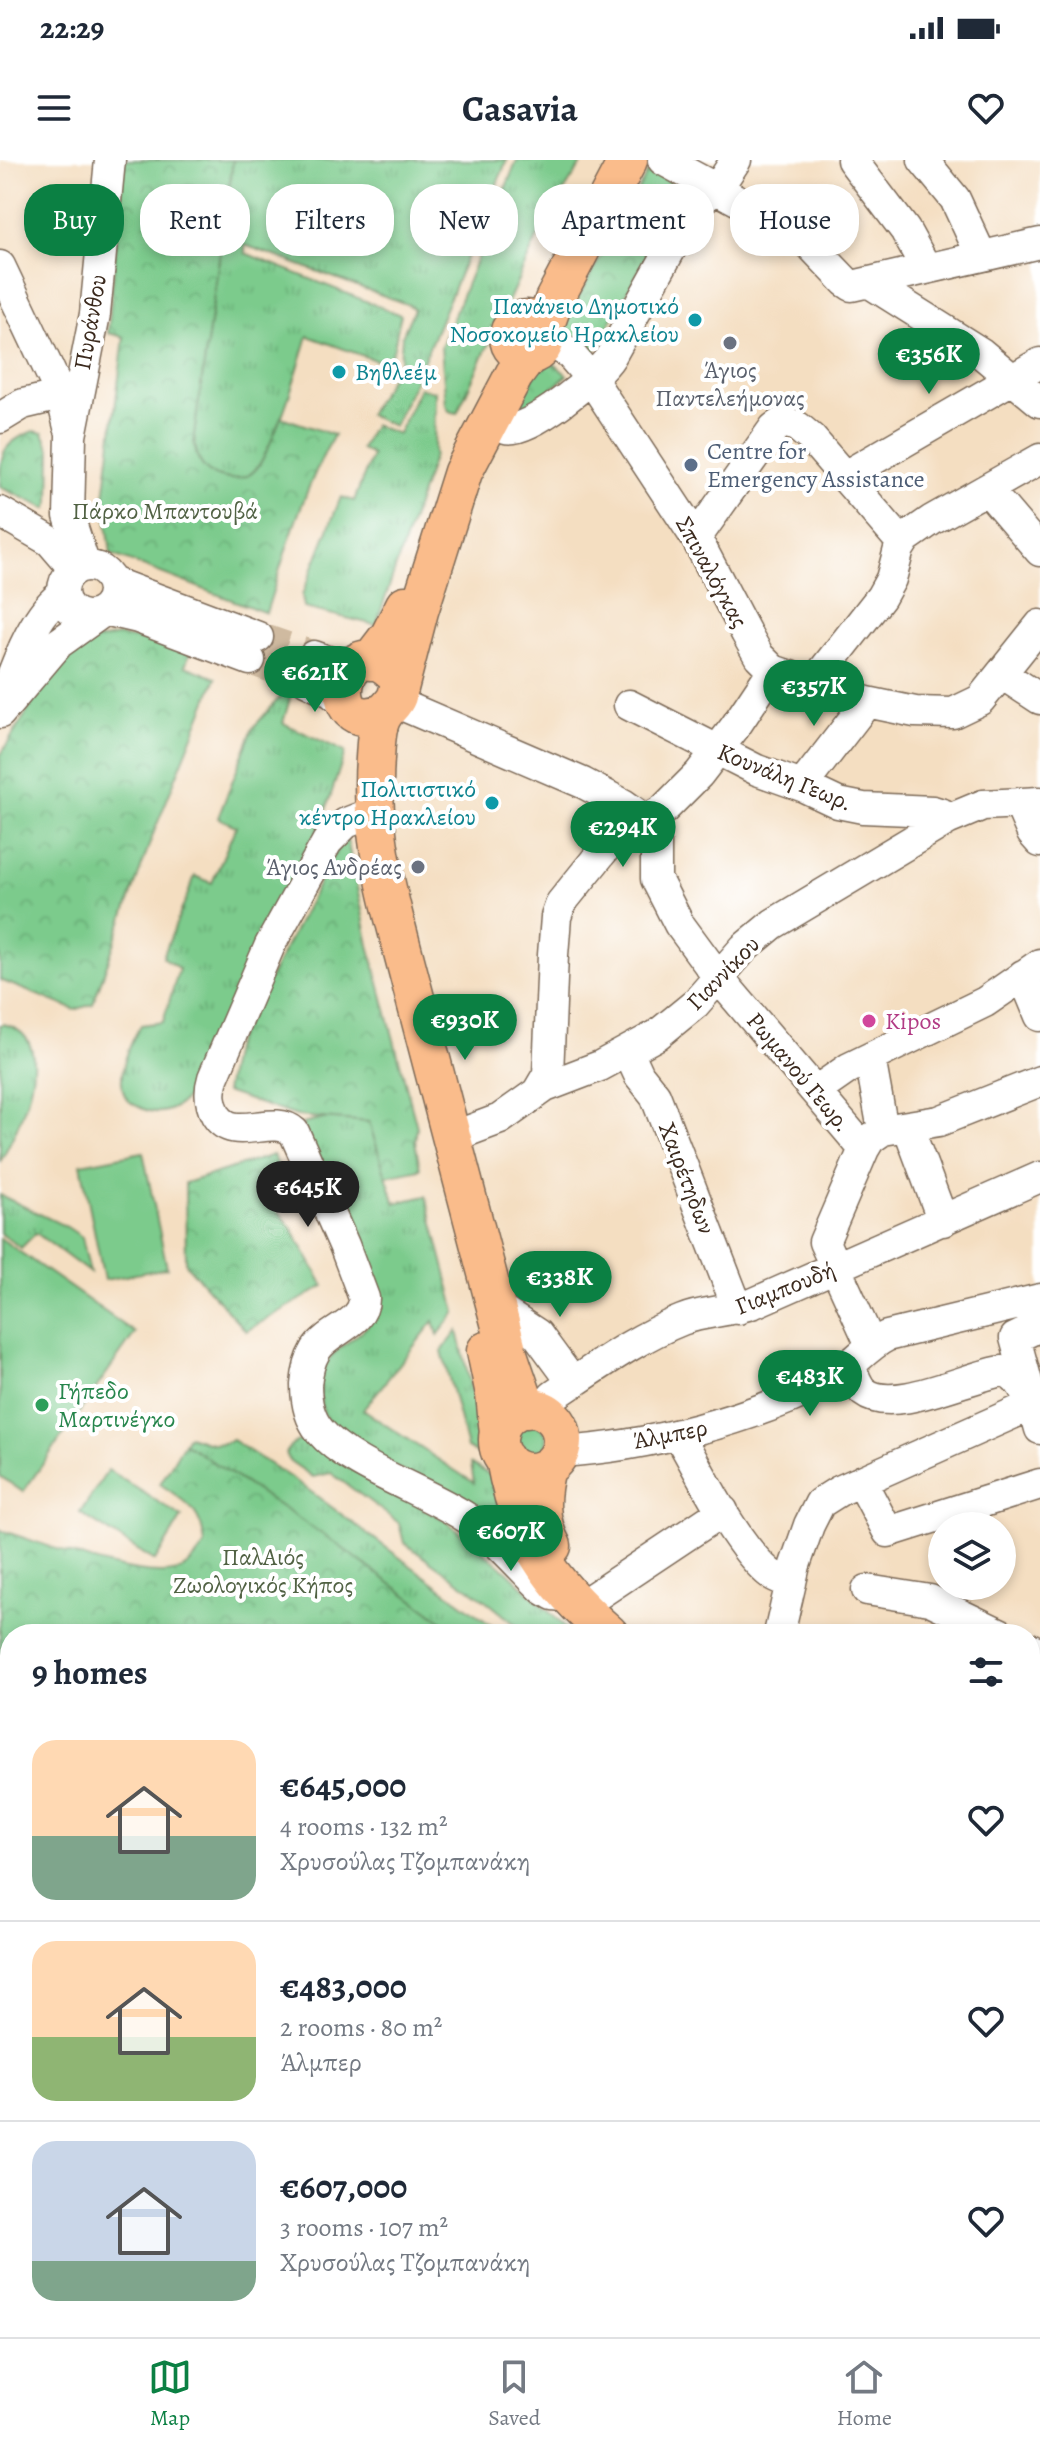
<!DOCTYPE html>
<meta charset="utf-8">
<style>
:root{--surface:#fff;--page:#f6f6f7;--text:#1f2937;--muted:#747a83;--line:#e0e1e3;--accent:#0b8043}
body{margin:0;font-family:Alegreya,serif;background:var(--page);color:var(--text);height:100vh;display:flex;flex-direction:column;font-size:30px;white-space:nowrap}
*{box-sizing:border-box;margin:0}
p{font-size:26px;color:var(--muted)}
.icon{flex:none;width:44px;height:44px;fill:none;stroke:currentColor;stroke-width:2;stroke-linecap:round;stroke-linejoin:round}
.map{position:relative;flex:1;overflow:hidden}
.drawer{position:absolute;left:0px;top:1464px;width:1040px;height:714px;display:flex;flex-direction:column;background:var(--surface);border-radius:32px 32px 0 0;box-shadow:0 4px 12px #0003}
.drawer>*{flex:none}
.hud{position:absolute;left:24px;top:24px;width:992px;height:72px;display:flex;gap:16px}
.buttons{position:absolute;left:928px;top:1352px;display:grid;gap:16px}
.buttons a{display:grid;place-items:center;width:88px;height:88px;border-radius:50%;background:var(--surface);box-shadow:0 4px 12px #0003;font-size:40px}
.price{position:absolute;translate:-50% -68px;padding:0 18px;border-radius:28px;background:var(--accent);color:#fff;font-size:26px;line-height:52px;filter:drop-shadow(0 2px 4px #0008)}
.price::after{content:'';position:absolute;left:50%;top:48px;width:24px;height:18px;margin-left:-12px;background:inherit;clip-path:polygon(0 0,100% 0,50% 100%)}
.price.selected{background:#222;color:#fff}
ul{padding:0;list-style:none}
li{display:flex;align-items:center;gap:24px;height:200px;padding:0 32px}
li+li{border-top:2px solid var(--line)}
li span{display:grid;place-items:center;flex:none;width:224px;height:160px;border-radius:24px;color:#555}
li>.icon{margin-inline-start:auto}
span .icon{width:96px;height:96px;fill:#fffc;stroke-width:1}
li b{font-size:34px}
h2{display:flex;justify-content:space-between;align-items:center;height:96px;padding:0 32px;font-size:34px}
.pill{padding:0 28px;border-radius:32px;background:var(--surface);box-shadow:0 4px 12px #0003;font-size:28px;line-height:72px}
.pill.selected{background:var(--accent);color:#fff}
.status{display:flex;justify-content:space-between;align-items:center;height:56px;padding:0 40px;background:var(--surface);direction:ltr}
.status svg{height:22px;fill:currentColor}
header{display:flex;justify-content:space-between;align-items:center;height:104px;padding:0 32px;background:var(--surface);font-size:36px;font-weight:600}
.menu{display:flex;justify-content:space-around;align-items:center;height:112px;border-top:2px solid var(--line);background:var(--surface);font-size:22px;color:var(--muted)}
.menu a{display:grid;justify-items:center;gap:4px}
.menu .selected{color:var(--accent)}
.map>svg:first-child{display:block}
.grass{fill:url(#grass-tufts);stroke:#5b7a55;stroke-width:2}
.park{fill:url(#park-crowns);stroke:#5b7a55;stroke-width:2}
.pitch{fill:#7bcb8c;stroke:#5b7a55;stroke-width:2}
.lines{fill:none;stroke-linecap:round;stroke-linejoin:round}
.minor-tunnel{stroke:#cfbaa0;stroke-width:30;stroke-dasharray:30 15;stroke-linecap:butt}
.minor-casing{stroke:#7c6957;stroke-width:33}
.major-casing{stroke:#7c6957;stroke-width:41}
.minor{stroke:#fff;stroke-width:30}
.major{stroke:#fabc8b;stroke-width:38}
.culture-dot{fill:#0f9aa8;stroke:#fff;stroke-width:3}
.worship-dot{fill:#6b7280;stroke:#fff;stroke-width:3}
.service-dot{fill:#5c6f8a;stroke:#fff;stroke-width:3}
.hotel-dot{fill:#d1479c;stroke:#fff;stroke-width:3}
.leisure-dot{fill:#2e9e5b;stroke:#fff;stroke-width:3}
.labels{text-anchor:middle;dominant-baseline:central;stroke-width:8;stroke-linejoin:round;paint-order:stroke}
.culture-label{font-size:24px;fill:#0d838f;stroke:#fff;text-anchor:end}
.street-label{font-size:24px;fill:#3b2a1e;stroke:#fff}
.worship-label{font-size:24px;fill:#5b616d;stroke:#fff}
.service-label{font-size:24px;fill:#4e5e75;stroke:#fff;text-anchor:start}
.park-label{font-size:24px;fill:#516244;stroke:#fff}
.hotel-label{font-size:24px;fill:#b23c85;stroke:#fff;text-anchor:start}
.leisure-label{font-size:24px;fill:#27864d;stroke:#fff;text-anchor:start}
</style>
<div class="status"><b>22:29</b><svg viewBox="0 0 49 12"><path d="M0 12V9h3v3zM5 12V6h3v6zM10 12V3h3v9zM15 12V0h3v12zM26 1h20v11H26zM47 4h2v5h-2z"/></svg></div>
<header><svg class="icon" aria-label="menu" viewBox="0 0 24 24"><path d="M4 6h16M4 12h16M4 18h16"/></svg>Casavia<svg class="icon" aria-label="heart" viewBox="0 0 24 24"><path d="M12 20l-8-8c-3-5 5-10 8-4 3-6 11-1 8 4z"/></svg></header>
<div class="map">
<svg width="1040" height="2177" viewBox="0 0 1040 2177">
<defs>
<pattern id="grass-tufts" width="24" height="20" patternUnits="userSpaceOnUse" patternTransform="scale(2)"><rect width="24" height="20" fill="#7bcb8c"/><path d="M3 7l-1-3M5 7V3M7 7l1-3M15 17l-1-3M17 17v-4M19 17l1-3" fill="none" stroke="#6bae78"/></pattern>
<pattern id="park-crowns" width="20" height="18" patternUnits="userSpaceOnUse" patternTransform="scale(2)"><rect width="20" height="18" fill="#7bcb8c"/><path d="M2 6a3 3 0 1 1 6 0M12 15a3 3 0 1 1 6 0" fill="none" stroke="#6bae78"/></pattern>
</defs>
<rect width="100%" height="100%" fill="#fff"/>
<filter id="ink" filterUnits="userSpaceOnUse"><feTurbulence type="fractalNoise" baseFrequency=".0125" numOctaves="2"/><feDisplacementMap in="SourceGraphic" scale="16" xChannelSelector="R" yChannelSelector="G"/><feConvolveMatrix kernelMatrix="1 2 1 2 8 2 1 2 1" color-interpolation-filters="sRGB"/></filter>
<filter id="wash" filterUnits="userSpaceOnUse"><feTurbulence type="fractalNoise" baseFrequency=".006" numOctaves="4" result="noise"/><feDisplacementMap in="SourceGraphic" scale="32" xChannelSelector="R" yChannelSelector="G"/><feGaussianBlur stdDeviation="1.8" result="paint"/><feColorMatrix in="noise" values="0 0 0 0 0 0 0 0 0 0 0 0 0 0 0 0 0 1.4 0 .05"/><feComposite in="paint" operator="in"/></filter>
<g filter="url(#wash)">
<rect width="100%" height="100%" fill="#f4dec1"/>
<path class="grass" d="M233 0H507L418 214 394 266 368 255 400 202 402 176 414 149 409 145 245 85V93L401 155C395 174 397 188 386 204L308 176C299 205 273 296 252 313 242 321 227 320 216 316 198 309 195 292 194 275Z
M517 0H584L545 61 457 253 449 251 446 245 441 187Z
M419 228 435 231 434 295 376 465 304 448 302 435 341 337 354 341 372 295 361 289 373 265 398 274Z
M287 529 292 531 283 563 345 592 317 677 188 936C174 952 158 957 139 947 130 943 125 939 123 930 118 910 131 881 141 865L163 862 179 809 163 797 195 716 212 723 236 666 218 658 253 568Z
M3 864C63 877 18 969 0 1002V865Z
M328 958 369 962 395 1043 426 1036 456 1152 438 1175 434 1161 363 1250 474 1323 471 1304 490 1315 505 1366C474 1346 441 1330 408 1314 381 1300 350 1288 330 1264 319 1251 318 1228 323 1211 332 1182 371 1177 377 1148L302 964Z
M0 1035 67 1067 82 1077 90 1113 36 1073 21 1088 0 1073Z
M458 1171 487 1299 467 1288 442 1191Z
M515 1280a16 16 0 1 1 32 0a16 16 0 1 1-32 0Z
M188 1276C204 1281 217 1288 232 1280L299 1323 503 1474H460L184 1283Z
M298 1281H309L446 1361 509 1413 572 1474H527L484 1439 404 1383 399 1363 331 1313 313 1317 290 1301 286 1294 290 1286Z
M1030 1831 1040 1844V1914L1030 1904Z"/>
<path class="park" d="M124 0H233L194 275C194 286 195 296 202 305 213 321 243 325 257 308 267 294 274 274 281 257L334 275C303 330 285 393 266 453L111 394 104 337 124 177 108 173Z
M649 10 684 30 593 194 558 174Z
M550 200 567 215 525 254 515 245 544 201Z
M34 271 43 273 51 291 50 343 47 349 0 327C0 295 1 283 34 271Z
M118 476 155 482 190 493 185 506 216 518 152 677 93 844 75 850 0 820V596L46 521 70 494 89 482Z
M344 675 348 684 369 785 417 967 415 981 420 1009 386 1016 369 962 297 956 225 932 233 888Z
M273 995 285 1021 268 1038 292 1069 324 1126 246 1171 186 1104 185 1023Z
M184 1283 331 1380 460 1474H10V1507L0 1505V1370C46 1384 127 1419 173 1412 188 1410 197 1396 205 1385 202 1350 187 1343 160 1324Z
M1030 1645 1040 1649V1844L1030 1831Z
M1030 1904 1040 1914V1976L1030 1988Z"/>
<path class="pitch" d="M143 992 167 1108 104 1120 81 1004Z
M0 1078 135 1173 23 1332 0 1316Z
M108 1310 182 1357 155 1401 80 1353Z"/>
</g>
<g filter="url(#ink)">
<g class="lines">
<path class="minor-tunnel" d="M258 477 314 496
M250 500 306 520"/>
<g class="minor-casing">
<path id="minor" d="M663 0 800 74 846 122 852 126 1040 83
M852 0 905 70 926 108
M923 0 955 39 981 95
M0 106 61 235 69 267
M870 123 981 193 1040 242
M544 179 569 193 592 220 696 378 746 473 759 496 773 510 867 542 915 552 953 553 980 540 1040 465
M493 254 506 268C527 275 599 216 611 196L697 42 717 29 736 0
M0 258 23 244 61 235
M845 316 1040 203
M987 329 1040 391
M0 352 50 381 75 410
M696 378 774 268 784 261 798 267 811 278 902 383
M63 431a25 25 0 1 1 50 0a25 25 0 1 1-50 0Z
M85 406 69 356 71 276 95 154 110 0
M112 422 258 477
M104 450 138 458 250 500
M314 496 336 504 354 506
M1002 514 1040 539
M306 520 331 532 350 548
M812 525 881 437 891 419 899 389 906 378 932 360 1040 299
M8 527C18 499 37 450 63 434
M395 542 583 623 623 644 647 661 653 670 656 684V719L679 764 718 817 864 989
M629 545 757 610 802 626 838 643 863 648 933 651 943 654 947 660
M0 553 59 483 101 453
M802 626 867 542
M1019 643 1032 673 1040 682
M374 652 346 663 327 682 270 785 213 918C209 931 209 942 216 955 233 984 273 953 294 972L344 1085 364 1138C365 1164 328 1170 316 1190 310 1200 307 1213 306 1225 306 1242 309 1258 320 1271 349 1306 427 1331 467 1358 496 1378 518 1405 543 1429L553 1435 564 1436
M1023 815 1040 856
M628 891 639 915 655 935 738 1149
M870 898 883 970 870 979 864 989 824 1082 871 1185
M538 931 548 914 553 795 556 757 561 743 607 686 664 649 699 614 735 567 773 510
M816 931 849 908 985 842 1040 804
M908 967 943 1061
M883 970 939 961 1040 921
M452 977 500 959 545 927 600 906 657 875 695 844 744 788 773 764 947 660 983 645 1040 642
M496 1147 537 1174 573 1223
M1040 1166 1015 1178 1040 1269
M850 1205C853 1213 857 1226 864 1232 893 1255 970 1215 1003 1211 1019 1215 1025 1231 1032 1245L1040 1241
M546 1253 548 1243 553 1236C594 1209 636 1178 682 1160 704 1151 730 1152 754 1143L1040 1017
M678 1274C702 1315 733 1381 768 1412 775 1418 783 1420 791 1423
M559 1292C648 1287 750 1260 829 1220 851 1208 865 1187 887 1176L1040 1139
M861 1321 888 1372 1040 1324
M867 1430 930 1440 1001 1474
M594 1437 723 1351
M779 1474 795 1405 809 1365 820 1343 839 1331 1032 1245
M1030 1488 1040 1493
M0 1526 10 1529
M1030 1577 1040 1554
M0 1595 10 1566
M0 1763 10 1766
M0 1935 10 1904
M0 2012 10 2018
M1030 2156 1040 2134
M173 2168 182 2177
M634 2168 648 2177
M437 2177 453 2168
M566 2177 571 2168"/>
</g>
<g class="major-casing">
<path id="major" d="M509 177a18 18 0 1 1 36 0a18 18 0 1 1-36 0Z
M543 171 554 140 628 0
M370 501 390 475 405 445
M383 553C320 577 341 465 391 510
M486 1191 495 1234 499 1274
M498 1280a32 32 0 1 1 64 0a32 32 0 1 1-64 0Z
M527 1249 509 1197 394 758C380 703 371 654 375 598 376 585 376 566 383 555 387 548 394 544 397 536L419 451 463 312 514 215 529 195
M505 1299C520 1381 547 1419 609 1474
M546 1308C539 1336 538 1360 552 1386
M1030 1622 1040 1626
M1030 2039 1040 2034
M1030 2103 1040 2108"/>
</g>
<use href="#minor" class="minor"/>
<use href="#major" class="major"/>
</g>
</g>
<g class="culture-dot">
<circle cx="695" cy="160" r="8"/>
<circle cx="339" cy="212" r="8"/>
<circle cx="492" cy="643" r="8"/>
</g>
<g class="worship-dot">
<circle cx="730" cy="183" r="8"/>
<circle cx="418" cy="707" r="8"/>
</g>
<circle class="service-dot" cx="691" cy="305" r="8"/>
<circle class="hotel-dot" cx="869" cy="861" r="8"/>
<circle class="leisure-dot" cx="42" cy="1245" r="8"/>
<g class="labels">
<g class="culture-label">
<text x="679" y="146">Πανάνειο Δημοτικό<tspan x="679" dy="28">Νοσοκομείο Ηρακλείου</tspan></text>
<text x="355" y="212" text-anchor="start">Βηθλεέμ</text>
<text x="476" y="629">Πολιτιστικό<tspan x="476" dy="28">κέντρο Ηρακλείου</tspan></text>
</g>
<g class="street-label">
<text transform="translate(90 162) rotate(-80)">Πυράνθου</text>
<text transform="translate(712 412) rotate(61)">Σπιναλόγκας</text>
<text transform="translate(785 617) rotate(22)">Κουνάλη Γεωρ.</text>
<text transform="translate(723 813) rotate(-46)">Γιαννίκου</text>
<text transform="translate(799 912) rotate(50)">Ρωμανού Γεωρ.</text>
<text transform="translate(687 1018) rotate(69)">Χαιρέτηδων</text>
<text transform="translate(785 1128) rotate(-22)">Γιαμπουδή</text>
<text transform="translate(670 1274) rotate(-11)">Άλμπερ</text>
</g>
<g class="worship-label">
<text x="730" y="210">Άγιος<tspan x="730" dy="28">Παντελεήμονας</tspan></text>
<text x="402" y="707" text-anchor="end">Άγιος Ανδρέας</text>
</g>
<g class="service-label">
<text x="707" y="291">Centre for<tspan x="707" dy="28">Emergency Assistance</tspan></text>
</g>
<g class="park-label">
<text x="165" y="351">Πάρκο Μπαντουβά</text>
<text x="263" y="1397">ΠαλΑιός<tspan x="263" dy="28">Ζωολογικός Κήπος</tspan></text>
</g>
<g class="hotel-label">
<text x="885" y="861">Kipos</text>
</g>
<g class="leisure-label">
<text x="58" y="1231">Γήπεδο<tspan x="58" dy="28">Μαρτινέγκο</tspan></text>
</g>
</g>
</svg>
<div class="buttons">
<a><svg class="icon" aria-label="layers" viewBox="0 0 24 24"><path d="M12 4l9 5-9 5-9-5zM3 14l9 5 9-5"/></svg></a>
</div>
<b class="price" style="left:929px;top:236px">€356K</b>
<b class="price" style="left:315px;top:554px">€621K</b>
<b class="price" style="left:814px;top:568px">€357K</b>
<b class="price" style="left:623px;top:709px">€294K</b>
<b class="price" style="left:465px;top:902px">€930K</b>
<b class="price selected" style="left:308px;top:1069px">€645K</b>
<b class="price" style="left:560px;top:1159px">€338K</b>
<b class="price" style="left:810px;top:1258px">€483K</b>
<b class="price" style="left:511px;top:1413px">€607K</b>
<div class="hud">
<a class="pill selected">Buy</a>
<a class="pill">Rent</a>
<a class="pill">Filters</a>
<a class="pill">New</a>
<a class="pill">Apartment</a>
<a class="pill">House</a>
</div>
<section class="drawer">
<h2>9 homes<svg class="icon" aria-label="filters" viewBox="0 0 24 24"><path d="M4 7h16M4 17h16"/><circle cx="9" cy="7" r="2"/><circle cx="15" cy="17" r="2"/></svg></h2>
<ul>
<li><span style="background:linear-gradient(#ffd9b3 60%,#7fa58c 0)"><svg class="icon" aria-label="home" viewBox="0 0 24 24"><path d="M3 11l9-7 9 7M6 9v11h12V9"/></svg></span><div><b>€645,000</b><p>4 rooms · 132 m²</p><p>Χρυσούλας Τζομπανάκη</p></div><svg class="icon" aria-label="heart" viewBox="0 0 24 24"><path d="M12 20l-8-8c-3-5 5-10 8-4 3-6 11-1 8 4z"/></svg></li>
<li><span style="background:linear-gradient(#ffd9b3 60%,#8fb573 0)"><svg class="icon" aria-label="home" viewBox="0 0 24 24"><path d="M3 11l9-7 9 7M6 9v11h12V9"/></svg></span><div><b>€483,000</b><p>2 rooms · 80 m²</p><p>Άλμπερ</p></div><svg class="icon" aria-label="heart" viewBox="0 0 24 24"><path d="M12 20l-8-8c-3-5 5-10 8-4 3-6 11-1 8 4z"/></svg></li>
<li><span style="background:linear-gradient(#c9d6e8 75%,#7fa58c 0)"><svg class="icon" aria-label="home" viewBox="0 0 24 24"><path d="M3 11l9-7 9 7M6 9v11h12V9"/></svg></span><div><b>€607,000</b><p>3 rooms · 107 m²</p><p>Χρυσούλας Τζομπανάκη</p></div><svg class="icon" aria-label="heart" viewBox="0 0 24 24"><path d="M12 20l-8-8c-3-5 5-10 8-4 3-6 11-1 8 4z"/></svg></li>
</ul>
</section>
</div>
<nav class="menu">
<a class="selected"><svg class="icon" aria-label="map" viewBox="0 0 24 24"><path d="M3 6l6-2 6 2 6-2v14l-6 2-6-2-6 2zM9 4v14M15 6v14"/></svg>Map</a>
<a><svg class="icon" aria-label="saved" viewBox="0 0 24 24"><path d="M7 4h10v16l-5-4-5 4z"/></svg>Saved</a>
<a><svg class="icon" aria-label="home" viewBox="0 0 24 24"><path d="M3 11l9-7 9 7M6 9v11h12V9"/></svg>Home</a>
</nav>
